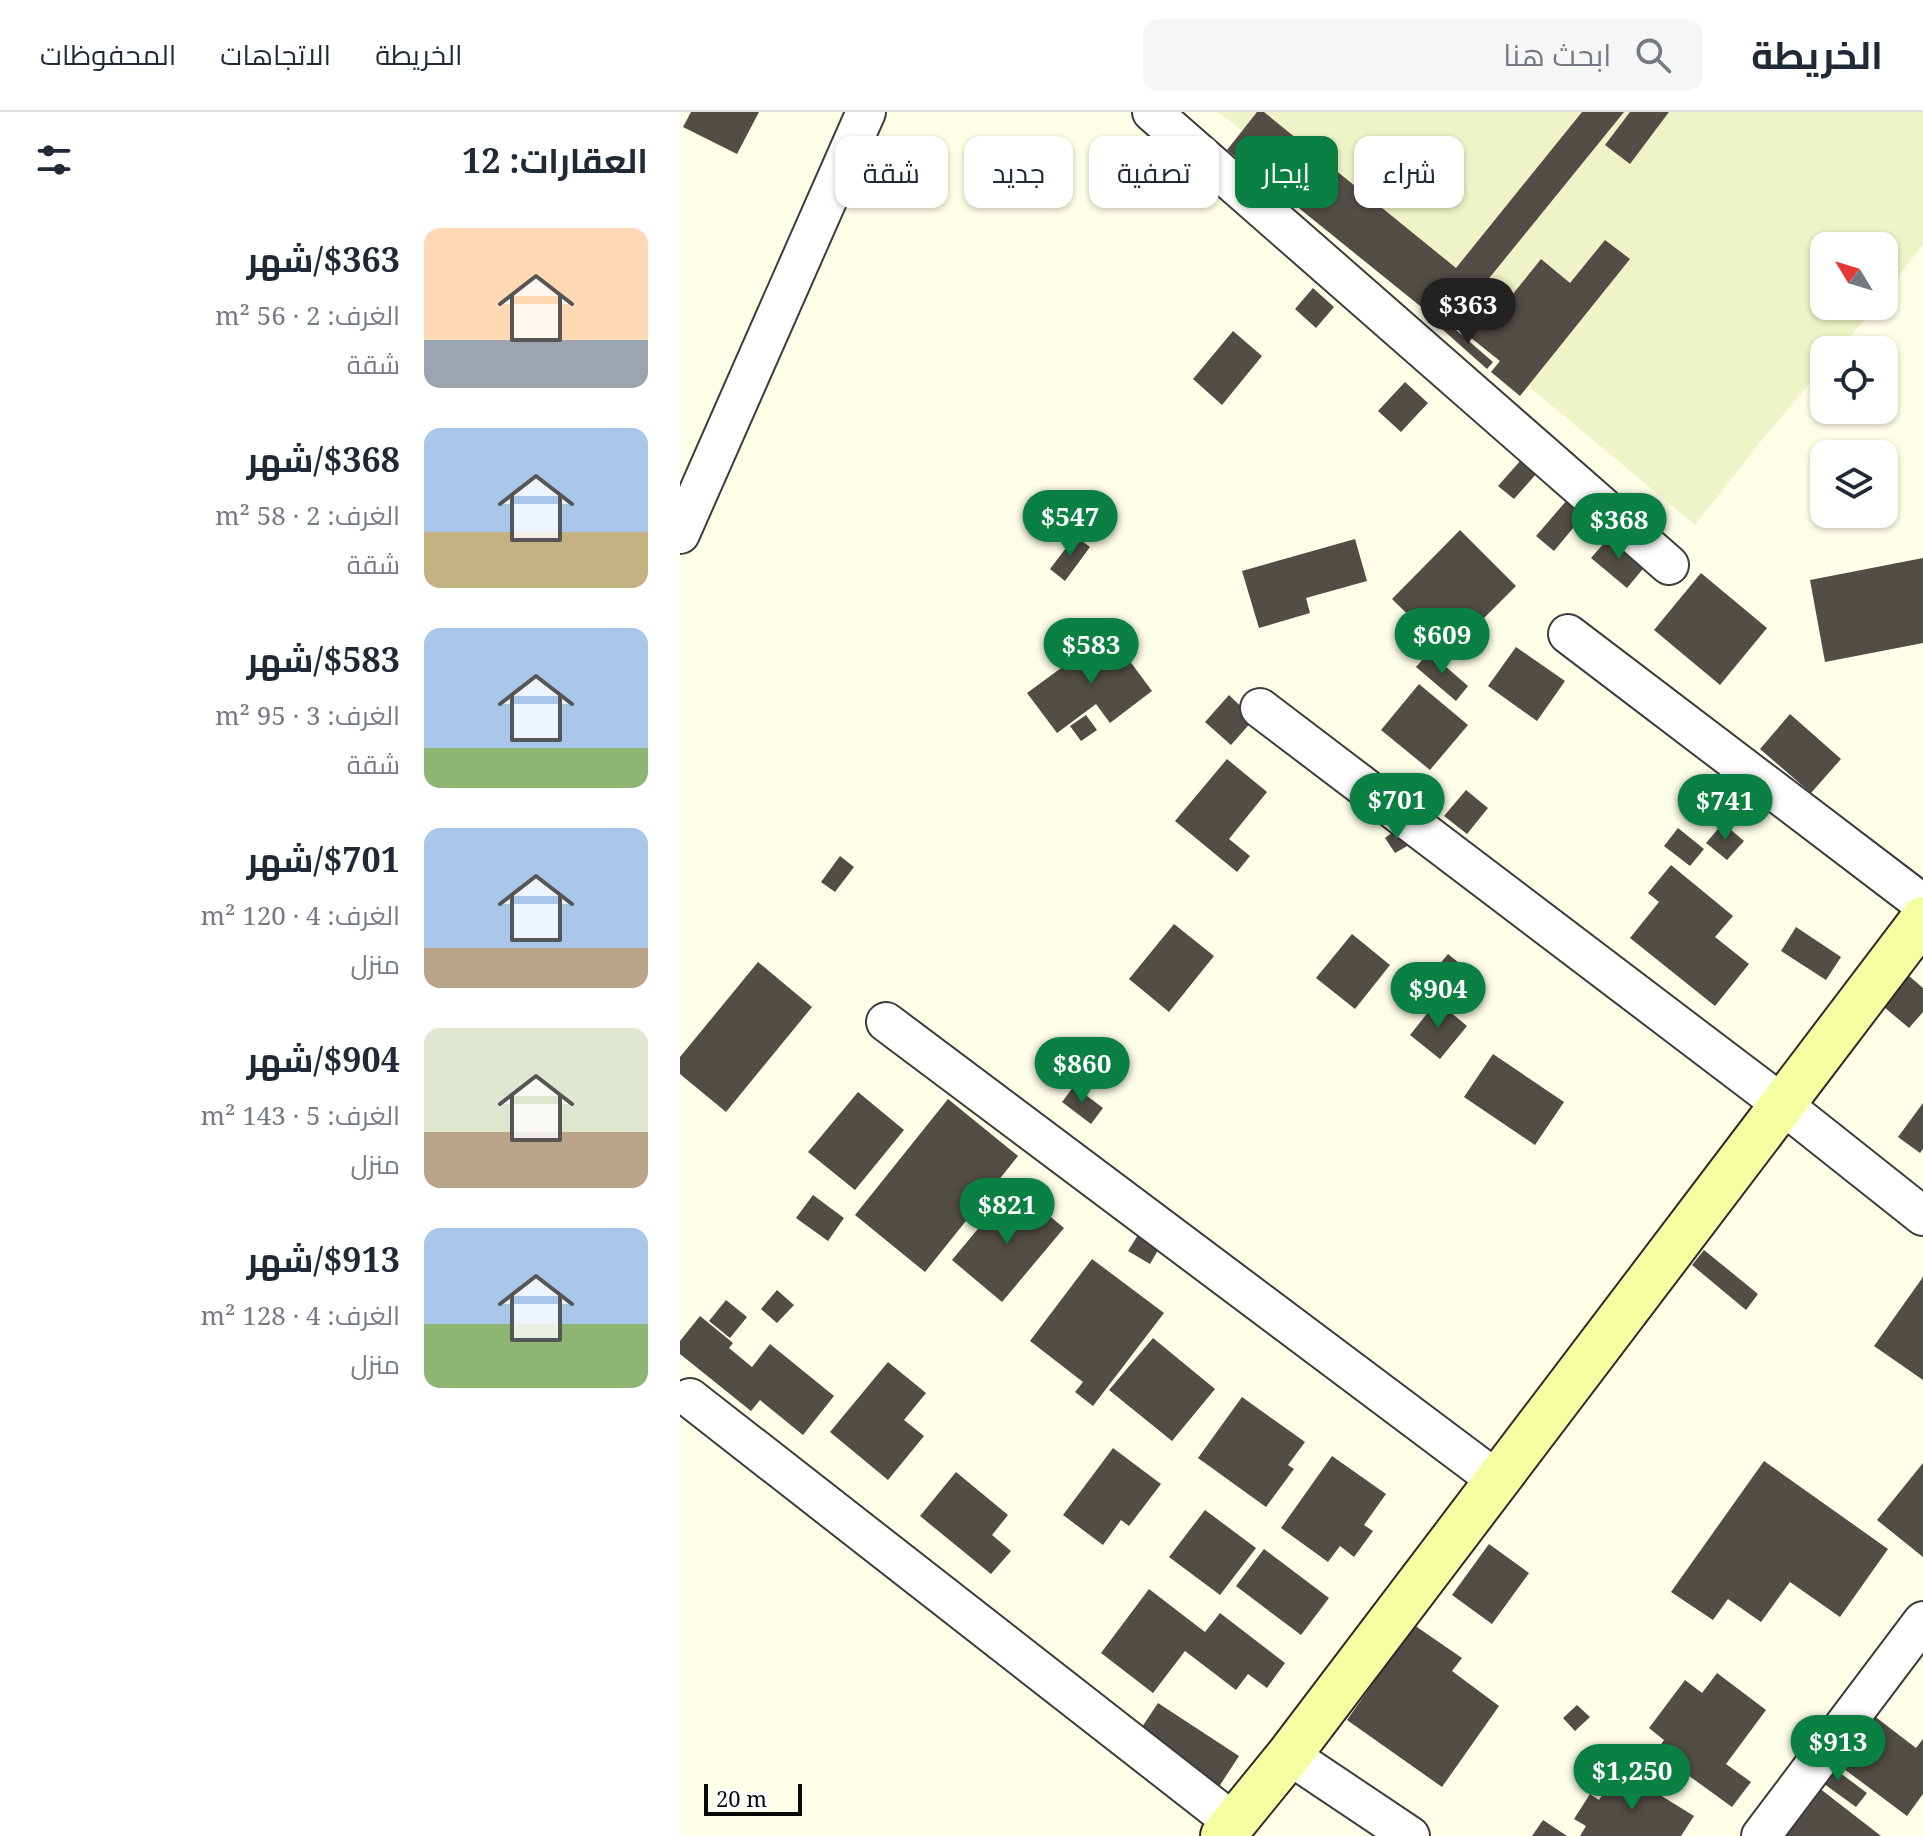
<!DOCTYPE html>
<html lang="ar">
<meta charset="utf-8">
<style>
:root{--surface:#fff;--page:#f6f6f7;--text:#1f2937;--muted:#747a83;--line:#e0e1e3;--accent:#0b8043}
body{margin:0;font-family:"Noto Serif",Cairo,serif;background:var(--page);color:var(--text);direction:rtl;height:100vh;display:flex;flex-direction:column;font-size:30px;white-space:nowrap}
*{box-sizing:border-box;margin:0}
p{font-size:26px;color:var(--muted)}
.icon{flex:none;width:44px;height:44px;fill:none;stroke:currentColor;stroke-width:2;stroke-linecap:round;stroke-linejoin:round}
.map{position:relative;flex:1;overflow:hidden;direction:ltr}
.side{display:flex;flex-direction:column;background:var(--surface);width:680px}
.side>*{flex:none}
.guide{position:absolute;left:24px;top:24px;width:760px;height:72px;direction:rtl;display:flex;gap:16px}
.needle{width:52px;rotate:308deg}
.controls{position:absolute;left:1130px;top:120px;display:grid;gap:16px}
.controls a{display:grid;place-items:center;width:88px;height:88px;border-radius:16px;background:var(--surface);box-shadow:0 2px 6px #0004;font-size:40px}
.scale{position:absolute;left:24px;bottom:20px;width:98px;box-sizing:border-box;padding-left:8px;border:4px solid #090909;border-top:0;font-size:22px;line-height:28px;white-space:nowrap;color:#090909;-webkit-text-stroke:6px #fff;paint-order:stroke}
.price{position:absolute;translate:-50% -68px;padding:0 18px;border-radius:28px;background:var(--accent);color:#fff;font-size:26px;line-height:52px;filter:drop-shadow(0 2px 4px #0008)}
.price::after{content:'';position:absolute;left:50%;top:48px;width:24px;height:18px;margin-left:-12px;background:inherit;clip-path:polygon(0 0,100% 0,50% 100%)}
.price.current{background:#222;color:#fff}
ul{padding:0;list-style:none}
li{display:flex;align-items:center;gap:24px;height:200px;padding:0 32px}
li span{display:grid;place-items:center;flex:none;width:224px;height:160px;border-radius:16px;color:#555}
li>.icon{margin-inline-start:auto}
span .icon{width:96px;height:96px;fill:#fffc;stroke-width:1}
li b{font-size:34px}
h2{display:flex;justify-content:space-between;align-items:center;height:96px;padding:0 32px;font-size:34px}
.chip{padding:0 28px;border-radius:16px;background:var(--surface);box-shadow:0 2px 6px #0004;font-size:28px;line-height:72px}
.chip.current{background:var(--accent);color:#fff}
header{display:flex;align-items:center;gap:48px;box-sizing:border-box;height:112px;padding:0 40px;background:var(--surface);border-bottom:2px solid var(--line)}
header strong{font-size:38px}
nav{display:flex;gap:44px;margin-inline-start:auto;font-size:28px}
.search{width:560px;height:72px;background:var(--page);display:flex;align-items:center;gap:20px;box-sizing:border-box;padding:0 28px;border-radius:16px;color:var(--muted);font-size:30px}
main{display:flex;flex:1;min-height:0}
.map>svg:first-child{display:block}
.farmland{fill:#eef4c7}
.building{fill:#524d46}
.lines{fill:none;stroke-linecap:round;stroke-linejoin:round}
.street-casing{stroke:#3c3c3c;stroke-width:42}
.secondary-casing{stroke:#2b2b2b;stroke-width:48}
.street{stroke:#fff;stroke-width:38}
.secondary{stroke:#f4ffa1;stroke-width:44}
</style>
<header>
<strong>الخريطة</strong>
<div class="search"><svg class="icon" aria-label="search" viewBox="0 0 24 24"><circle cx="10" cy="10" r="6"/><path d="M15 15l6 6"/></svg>ابحث هنا</div>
<nav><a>الخريطة</a><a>الاتجاهات</a><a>المحفوظات</a></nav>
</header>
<main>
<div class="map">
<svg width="1243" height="1724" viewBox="0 0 1243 1724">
<rect width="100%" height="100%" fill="#feffe6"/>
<path class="farmland" d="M538 0H1243V132L1204 183V134H1144V194H1196L1159 238H1144V255L1085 324 1015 413 770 209 569 24Z"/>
<path class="building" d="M11 0H79L57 42 3 15Z
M577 0H584L776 156 902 0H944L802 175 824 193 861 147 890 171 925 128 950 147 840 284 811 260 820 249 750 193 745 198 547 38Z
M950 0H989L950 52 925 33Z
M633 176 654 195 636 216 615 197Z
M768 211 813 250 807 257 762 217Z
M553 219 582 244 542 293 513 267Z
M725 270 748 291 721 320 698 299Z
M841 348 857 361 834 387 818 374Z
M887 388 904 403 874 439 856 424Z
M780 418 836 474 768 542 712 487Z
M932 422 967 452 947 476 911 446Z
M395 424 410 435 385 469 370 457Z
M675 427 687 469 626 486 630 501 579 516 562 459Z
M1243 446V531L1145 550 1130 468Z
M1021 461 1087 516 1040 573 974 518Z
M429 521 472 579 430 611 416 592 377 621 347 581Z
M836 535 885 569 857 609 808 574Z
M749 540 788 574 776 589 736 555Z
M739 572 788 613 750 658 701 618Z
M549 583 574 607 551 633 525 610Z
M1110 602 1161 647 1131 681 1080 637Z
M406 603 417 618 401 629 390 614Z
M547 647 587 680 549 727 570 744 557 760 495 709Z
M786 678 808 696 787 722 764 704Z
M1043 711 1064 729 1047 748 1026 731Z
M718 716 729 733 715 741 705 726Z
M998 716 1024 737 1010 754 984 734Z
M160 744 174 755 155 780 141 770Z
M991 753 1053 804 1035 825 1069 852 1035 894 950 826 979 790 968 781Z
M494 812 534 844 489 900 449 867Z
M1116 815 1161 845 1146 868 1101 839Z
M672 822 710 853 675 897 636 866Z
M768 842 805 872 780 902 744 871Z
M78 850 132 895 46 1000 0 962V945Z
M1229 864 1243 876V900L1229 916 1204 895Z
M757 889 787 914 760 947 730 923Z
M813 942 884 990 855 1033 784 985Z
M394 974 423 996 411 1012 382 990Z
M178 980 224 1018 175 1078 128 1040Z
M268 987 338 1044 245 1160 175 1103Z
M1243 991V1037L1240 1041 1218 1025Z
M133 1083 164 1106 148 1129 116 1106Z
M326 1083 346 1099 353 1090 384 1116 322 1190 272 1148Z
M463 1115 484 1128 470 1152 448 1139Z
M1024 1138 1078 1182 1066 1198 1012 1153Z
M412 1147 484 1201 413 1294 395 1280 403 1270 350 1229Z
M1243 1165V1268L1194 1234Z
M97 1178 114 1193 97 1211 81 1197Z
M46 1188 67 1205 50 1226 29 1209Z
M20 1204 53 1231 49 1236 72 1255 90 1232 154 1284 123 1323 80 1288 71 1299 0 1242V1229Z
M473 1226 535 1277 492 1329 429 1278Z
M208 1250 246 1281 224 1308 244 1324 208 1368 150 1320Z
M562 1285 625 1330 608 1353 614 1357 586 1395 518 1346Z
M433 1336 481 1372 449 1414 441 1408 423 1433 383 1403Z
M652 1344 706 1382 684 1413 693 1419 674 1445 660 1434 648 1450 601 1416Z
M1084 1349 1208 1437 1160 1505 1110 1470 1081 1510 1048 1487 1033 1508 991 1480Z
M1243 1351V1445L1197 1408Z
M276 1360 328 1403 312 1423 331 1439 311 1462 240 1404Z
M525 1398 576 1436 540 1483 489 1445Z
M809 1432 849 1461 812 1512 772 1483Z
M584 1437 649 1486 621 1523 556 1474Z
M469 1477 525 1520 540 1501 605 1551 587 1576 568 1562 556 1578 505 1539 473 1581 421 1541Z
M734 1513 782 1546 772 1559 819 1594 762 1675 667 1608Z
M1037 1561 1086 1598 1046 1652 1071 1670 1052 1695 976 1640 984 1628 969 1616 1005 1568 1022 1581Z
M478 1591 559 1644 525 1696 444 1642Z
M897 1593 910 1605 895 1619 883 1606Z
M1189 1600 1236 1636 1243 1627V1682L1227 1704 1152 1648Z
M1140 1646 1187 1681 1176 1695 1129 1661Z
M938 1657 1014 1704 1001 1724H900L906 1714 894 1707 910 1682 919 1688Z
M1134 1672 1201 1724H1095Z
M863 1708 887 1724H852Z"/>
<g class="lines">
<g class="street-casing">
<path id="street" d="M472 0 989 453
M0 422 186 0
M888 522 1243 792
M580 596 1103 993 1243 1104
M206 910 818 1369
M10 1286 553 1710
M609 1643 730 1724
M1081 1724 1243 1509"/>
</g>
<g class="secondary-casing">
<path id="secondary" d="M543 1724 609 1643 1243 807"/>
</g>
<use href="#street" class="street"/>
<use href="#secondary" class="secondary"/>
</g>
</svg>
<div class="controls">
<a><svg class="needle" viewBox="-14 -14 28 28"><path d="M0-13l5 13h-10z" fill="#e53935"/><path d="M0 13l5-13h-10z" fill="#747a83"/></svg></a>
<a><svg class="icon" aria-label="locate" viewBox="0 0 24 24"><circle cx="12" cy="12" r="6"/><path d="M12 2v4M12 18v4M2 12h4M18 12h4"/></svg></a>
<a><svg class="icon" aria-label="layers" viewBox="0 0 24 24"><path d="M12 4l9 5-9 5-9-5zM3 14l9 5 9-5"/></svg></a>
</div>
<div class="scale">20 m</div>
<b class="price current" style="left:788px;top:234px">$363</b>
<b class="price" style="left:390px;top:446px">$547</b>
<b class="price" style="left:939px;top:449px">$368</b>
<b class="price" style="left:762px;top:564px">$609</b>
<b class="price" style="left:411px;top:574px">$583</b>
<b class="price" style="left:717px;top:729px">$701</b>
<b class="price" style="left:1045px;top:730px">$741</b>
<b class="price" style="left:758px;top:918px">$904</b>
<b class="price" style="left:402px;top:993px">$860</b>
<b class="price" style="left:327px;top:1134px">$821</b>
<b class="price" style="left:1158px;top:1671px">$913</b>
<b class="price" style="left:952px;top:1700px">$1,250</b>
<div class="guide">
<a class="chip">شراء</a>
<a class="chip current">إيجار</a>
<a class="chip">تصفية</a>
<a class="chip">جديد</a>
<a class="chip">شقة</a>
</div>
</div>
<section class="side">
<h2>العقارات: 12<svg class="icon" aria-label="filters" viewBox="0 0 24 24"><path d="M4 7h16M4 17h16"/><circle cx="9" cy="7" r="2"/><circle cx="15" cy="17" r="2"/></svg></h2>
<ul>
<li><span style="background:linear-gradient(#ffd9b3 70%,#9aa5b1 0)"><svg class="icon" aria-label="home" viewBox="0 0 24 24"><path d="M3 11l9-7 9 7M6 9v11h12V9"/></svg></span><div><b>$363/شهر</b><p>الغرف: 2 · 56 m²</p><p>شقة</p></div></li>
<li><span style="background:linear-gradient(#a9c7e8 65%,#c2b280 0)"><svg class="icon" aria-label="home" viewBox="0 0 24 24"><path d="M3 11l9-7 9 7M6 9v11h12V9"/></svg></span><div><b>$368/شهر</b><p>الغرف: 2 · 58 m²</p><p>شقة</p></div></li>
<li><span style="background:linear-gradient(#a9c7e8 75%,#8fb573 0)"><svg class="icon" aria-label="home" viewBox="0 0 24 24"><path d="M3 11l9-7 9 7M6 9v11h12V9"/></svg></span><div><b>$583/شهر</b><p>الغرف: 3 · 95 m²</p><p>شقة</p></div></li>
<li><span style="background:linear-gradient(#a9c7e8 75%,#b9a48a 0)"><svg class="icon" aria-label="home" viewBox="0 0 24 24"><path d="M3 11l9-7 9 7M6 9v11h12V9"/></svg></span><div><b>$701/شهر</b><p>الغرف: 4 · 120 m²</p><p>منزل</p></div></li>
<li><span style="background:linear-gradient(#dfe7d0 65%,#b9a48a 0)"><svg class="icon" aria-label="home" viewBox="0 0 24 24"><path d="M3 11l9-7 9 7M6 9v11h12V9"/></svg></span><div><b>$904/شهر</b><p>الغرف: 5 · 143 m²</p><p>منزل</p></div></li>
<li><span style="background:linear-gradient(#a9c7e8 60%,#8fb573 0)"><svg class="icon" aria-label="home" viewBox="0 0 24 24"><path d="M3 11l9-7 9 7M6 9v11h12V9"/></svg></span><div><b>$913/شهر</b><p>الغرف: 4 · 128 m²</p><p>منزل</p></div></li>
</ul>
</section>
</main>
